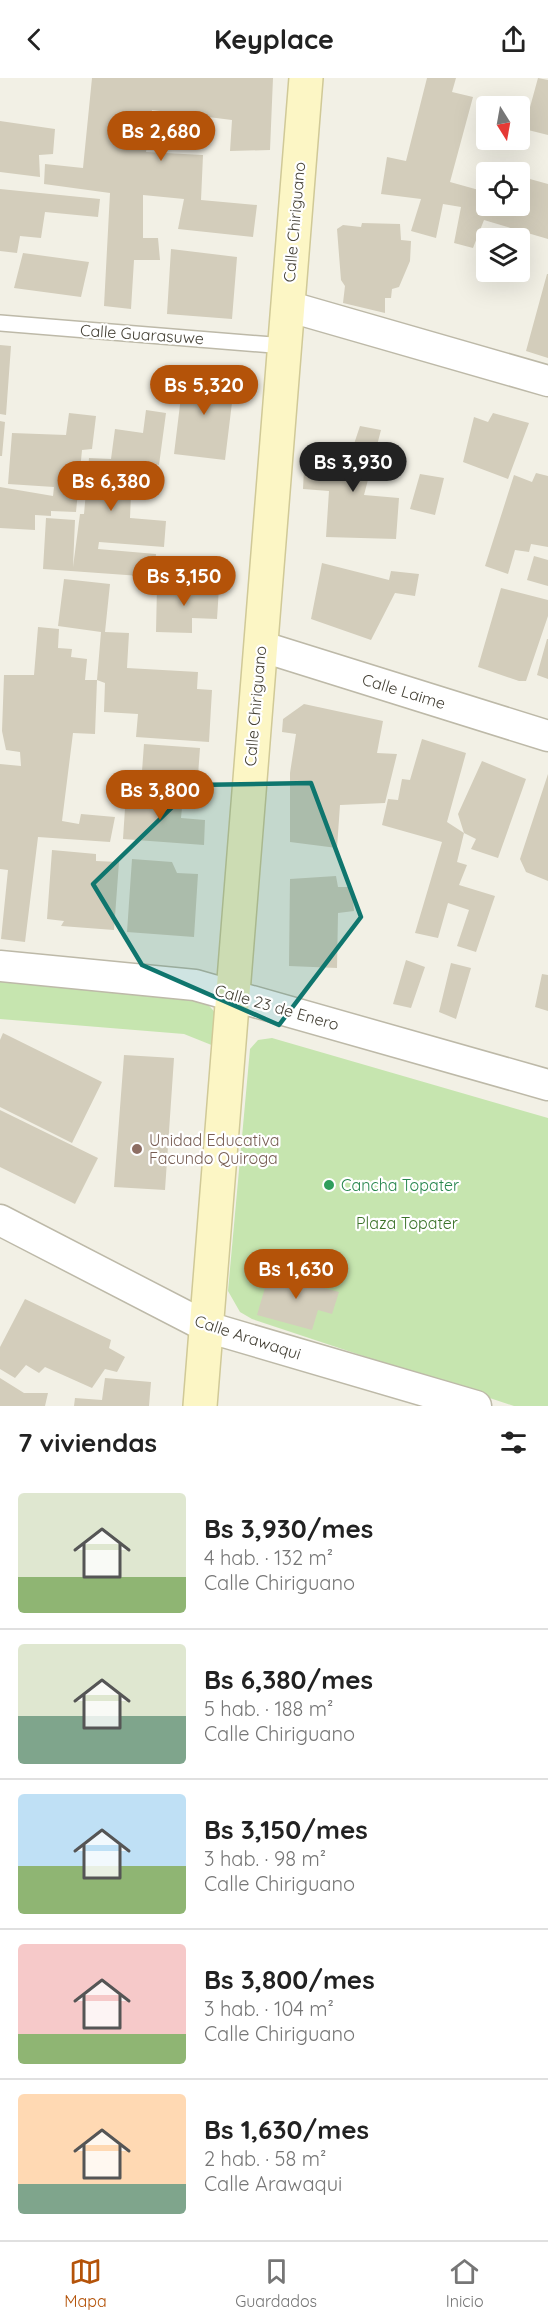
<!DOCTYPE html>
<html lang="es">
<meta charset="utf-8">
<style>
:root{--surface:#fff;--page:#f2f2f2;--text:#222;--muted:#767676;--line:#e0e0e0;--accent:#b45309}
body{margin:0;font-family:Quicksand,sans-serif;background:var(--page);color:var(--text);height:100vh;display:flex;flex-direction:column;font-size:22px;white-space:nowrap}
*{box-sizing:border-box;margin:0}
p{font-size:20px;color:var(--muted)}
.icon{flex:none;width:33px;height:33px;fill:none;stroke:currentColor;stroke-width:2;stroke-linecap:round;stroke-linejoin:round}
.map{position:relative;height:1328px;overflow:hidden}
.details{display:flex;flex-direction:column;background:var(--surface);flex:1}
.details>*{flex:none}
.needle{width:39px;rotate:169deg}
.fabs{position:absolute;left:476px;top:18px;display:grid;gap:12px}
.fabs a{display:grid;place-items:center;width:54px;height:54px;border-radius:6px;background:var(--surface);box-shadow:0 6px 24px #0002;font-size:30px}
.price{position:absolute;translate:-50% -51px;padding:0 14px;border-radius:21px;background:var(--accent);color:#fff;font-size:20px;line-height:39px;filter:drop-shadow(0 2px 3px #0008)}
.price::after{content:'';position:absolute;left:50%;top:36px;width:18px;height:14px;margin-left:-9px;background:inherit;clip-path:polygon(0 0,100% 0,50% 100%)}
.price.active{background:#222;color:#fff}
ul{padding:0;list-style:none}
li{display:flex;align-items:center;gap:18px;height:150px;padding:0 18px}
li+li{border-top:2px solid var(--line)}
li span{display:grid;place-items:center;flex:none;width:168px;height:120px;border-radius:6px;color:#555}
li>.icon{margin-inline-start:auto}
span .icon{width:72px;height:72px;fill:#fffc;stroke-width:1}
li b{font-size:26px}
h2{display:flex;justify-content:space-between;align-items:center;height:72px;padding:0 18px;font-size:26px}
header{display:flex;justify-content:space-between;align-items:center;height:78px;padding:0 18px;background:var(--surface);font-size:27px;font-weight:700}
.menu{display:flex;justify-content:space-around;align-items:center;height:84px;border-top:2px solid var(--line);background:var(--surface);font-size:16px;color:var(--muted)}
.menu a{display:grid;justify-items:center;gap:3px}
.menu .active{color:var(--accent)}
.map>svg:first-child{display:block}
.green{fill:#c6e5af}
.building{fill:#d3cdbb}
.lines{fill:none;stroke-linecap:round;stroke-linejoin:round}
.lane-casing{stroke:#bdb9a8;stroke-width:18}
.street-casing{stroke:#bdb9a8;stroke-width:33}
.secondary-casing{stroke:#d0c997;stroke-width:36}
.lane{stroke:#fff;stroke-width:15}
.street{stroke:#fff;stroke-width:30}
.secondary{stroke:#fcf6c5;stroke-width:33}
.marked{fill:#0f766e;fill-opacity:0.2;stroke:#0f766e;stroke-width:4.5;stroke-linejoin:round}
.education-dot{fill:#8d6e63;stroke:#fff;stroke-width:2}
.leisure-dot{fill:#2e9e5b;stroke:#fff;stroke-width:2}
.labels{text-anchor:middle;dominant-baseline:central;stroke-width:4.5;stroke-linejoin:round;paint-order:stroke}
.street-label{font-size:16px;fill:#444035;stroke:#fff}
.education-label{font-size:16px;fill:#785e54;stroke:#fff;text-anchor:start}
.leisure-label{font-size:16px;fill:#27864d;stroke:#fff;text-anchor:start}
.park-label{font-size:16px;fill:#3d732b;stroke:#fff}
</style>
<header><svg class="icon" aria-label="back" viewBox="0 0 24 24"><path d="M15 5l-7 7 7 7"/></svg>Keyplace<svg class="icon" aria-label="share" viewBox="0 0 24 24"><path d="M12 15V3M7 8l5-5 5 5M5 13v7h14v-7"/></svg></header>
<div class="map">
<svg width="548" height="1328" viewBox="0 0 548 1328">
<rect width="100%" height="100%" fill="#f2f0e5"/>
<path class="green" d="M0 901 195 916C222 937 219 939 219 970L184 956 0 941Z
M272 960 548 1040V1328H514L252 1241 240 1234 228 1213 250 971 258 962Z"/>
<path class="building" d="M92 0H273L270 72 230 73 232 42 152 32 146 74 203 77 201 122 257 127 253 159 178 151 184 121 143 117V160H158L160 182H134L131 231 104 228 110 115 44 106 45 86 83 90Z
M427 0H456L452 14 473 19 450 104 486 114V128H519V98L548 106V161L484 142 473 170 454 165 461 129 443 126 436 160 411 153 421 121 381 116 387 79 406 83Z
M538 0 548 2V57L524 51Z
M0 43 55 51 53 76 39 77 40 99 0 94Z
M0 111 100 121 98 139 45 134 41 160 20 158 17 175 0 173Z
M362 145 400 146 401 162 411 163 410 183 399 209 392 211 391 220H385V235L343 225 345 208 341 202 337 151 343 147 361 149Z
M171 171 237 179 232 241 167 236Z
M23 175 89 184 81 219 14 210Z
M547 196H548V280L526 273Z
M0 267 11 268 6 337 0 336Z
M184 294 235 300 225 382 174 376Z
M146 332 166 335 159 387 147 383 146 403 111 400 110 414 131 416 130 440 166 443 164 469 99 464 98 471 156 476 154 499 43 491 46 440 75 442 73 489 80 436H84L89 380 111 381 115 351 143 355Z
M69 335 96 338 92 371 82 372 76 434 51 433V438L35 437V452L0 450V409L53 418 54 409 8 406 12 355 66 357Z
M493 335 529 345 508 401 463 384 474 339 488 344Z
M0 343 5 344 2 378H0Z
M360 348 381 352 364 417 399 420 396 461 326 459 329 413 303 411 305 370H317V387L346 390Z
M536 395 548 398V469L531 466 529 474 515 472 508 496 485 488 514 397 532 404Z
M420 396 444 400 435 437 410 431Z
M534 478 548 482V508L527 502Z
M167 485 195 488 194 503 166 500Z
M322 485 389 502 391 493 419 496 415 518 395 515 371 562 311 541Z
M64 501 110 506 105 554 129 555 127 590 198 594 197 611 212 612 209 664 136 659 138 636 104 634 105 605 97 602 95 656 73 655 62 743 79 746 81 736 115 739 110 764 38 759 25 864 1 861 8 792 0 791V686L21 688 20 674 6 672 2 653 4 597H34L38 549 59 551 58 570 72 571 71 579 87 581 85 602H97L101 554 58 548Z
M157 508 219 510 217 541 192 540V555L156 554Z
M501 510 548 522V538L526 603H519L478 589Z
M547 561H548V601L537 597Z
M304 626 383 643 377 675 397 676 385 725 340 727 337 770 290 764V695L296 656 282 654 283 641Z
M422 661 466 675 447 744 464 755 458 736 482 683 526 701 498 780 471 771 476 761 464 755 457 784 467 787 459 807 495 818 476 874 457 868 469 832 448 825 438 860 415 855 442 764 382 747 388 721 398 722 402 701 410 702Z
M144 666 200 670 197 711 141 707Z
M548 696V803L526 794 520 781Z
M126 715 183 719 181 740 205 742 204 767 123 761Z
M52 772 96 776V783L119 784 114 852 61 848 64 843 47 841Z
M132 781 172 784 177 795 198 796 194 859 127 854Z
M336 798 338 809H352L354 833 338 835 337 890 289 888 290 801Z
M406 882 425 889 411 930 393 926Z
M451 885 471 890 456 941 439 934Z
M542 896 548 897V933L535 929Z
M3 955 102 1004 72 1065 0 1029V962Z
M124 977 174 980 165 1112 114 1109Z
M0 1032 98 1080 75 1126 0 1089Z
M285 1193 325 1204 324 1210 339 1214 332 1236 318 1232 312 1252 257 1237 269 1196 283 1200Z
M25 1221 111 1262 109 1270 125 1279 117 1294 105 1291 92 1310 45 1289 39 1295 26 1287 15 1300 0 1291V1269Z
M0 1300 24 1315H48L45 1328H0Z
M105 1300 151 1304 149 1328H74L75 1320 102 1322Z"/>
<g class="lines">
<g class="lane-casing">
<path id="lane" d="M0 245 285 268"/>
</g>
<g class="street-casing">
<path id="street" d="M287 228 548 303
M260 568 548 658
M0 888 195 907 548 1007
M0 1142 207 1249 476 1328"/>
</g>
<g class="secondary-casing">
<path id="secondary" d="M200 1328 306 0"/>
</g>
<use href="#lane" class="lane"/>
<use href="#street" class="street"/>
<use href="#secondary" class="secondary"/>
</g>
<path class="marked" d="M311 705 361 839 279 947 142 887 93 806 195 707Z"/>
<circle class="education-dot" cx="137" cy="1071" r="6"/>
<circle class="leisure-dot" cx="329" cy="1107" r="6"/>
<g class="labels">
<g class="street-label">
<text transform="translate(294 144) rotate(-85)">Calle Chiriguano</text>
<text transform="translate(142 256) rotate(4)">Calle Guarasuwe</text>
<text transform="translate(404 613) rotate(17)">Calle Laime</text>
<text transform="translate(255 628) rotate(-85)">Calle Chiriguano</text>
<text transform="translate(277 929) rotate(16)">Calle 23 de Enero</text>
<text transform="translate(248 1259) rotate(18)">Calle Arawaqui</text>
</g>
<g class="education-label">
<text x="149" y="1062">Unidad Educativa<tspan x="149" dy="18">Facundo Quiroga</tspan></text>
</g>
<g class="leisure-label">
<text x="341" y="1107">Cancha Topater</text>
</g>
<g class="park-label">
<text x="407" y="1145">Plaza Topater</text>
</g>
</g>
</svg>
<div class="fabs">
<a><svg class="needle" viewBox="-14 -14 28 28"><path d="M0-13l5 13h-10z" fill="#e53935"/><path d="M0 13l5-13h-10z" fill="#767676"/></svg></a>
<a><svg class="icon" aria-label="locate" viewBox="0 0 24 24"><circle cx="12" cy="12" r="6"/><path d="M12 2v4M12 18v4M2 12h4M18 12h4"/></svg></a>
<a><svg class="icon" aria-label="layers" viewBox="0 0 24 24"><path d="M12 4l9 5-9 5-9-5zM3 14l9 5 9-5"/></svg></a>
</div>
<b class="price" style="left:161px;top:84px">Bs 2,680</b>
<b class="price" style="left:204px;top:338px">Bs 5,320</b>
<b class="price active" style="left:353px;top:415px">Bs 3,930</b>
<b class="price" style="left:111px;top:434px">Bs 6,380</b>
<b class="price" style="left:184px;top:529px">Bs 3,150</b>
<b class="price" style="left:160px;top:743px">Bs 3,800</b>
<b class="price" style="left:296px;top:1222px">Bs 1,630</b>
</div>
<section class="details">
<h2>7 viviendas<svg class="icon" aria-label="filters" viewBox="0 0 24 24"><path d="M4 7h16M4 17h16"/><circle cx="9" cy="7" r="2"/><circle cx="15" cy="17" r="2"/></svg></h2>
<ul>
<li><span style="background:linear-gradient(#dfe7d0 70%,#8fb573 0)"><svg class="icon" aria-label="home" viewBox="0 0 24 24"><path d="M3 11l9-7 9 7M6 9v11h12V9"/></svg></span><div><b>Bs 3,930/mes</b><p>4 hab. · 132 m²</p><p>Calle Chiriguano</p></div></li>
<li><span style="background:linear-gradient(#dfe7d0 60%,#7fa58c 0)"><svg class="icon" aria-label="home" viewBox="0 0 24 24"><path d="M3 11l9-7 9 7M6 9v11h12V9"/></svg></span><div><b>Bs 6,380/mes</b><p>5 hab. · 188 m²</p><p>Calle Chiriguano</p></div></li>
<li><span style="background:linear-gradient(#bfe0f5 60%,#8fb573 0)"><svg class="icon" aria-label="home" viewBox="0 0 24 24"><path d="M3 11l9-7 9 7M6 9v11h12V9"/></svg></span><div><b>Bs 3,150/mes</b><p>3 hab. · 98 m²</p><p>Calle Chiriguano</p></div></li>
<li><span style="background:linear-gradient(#f6c9c9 75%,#8fb573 0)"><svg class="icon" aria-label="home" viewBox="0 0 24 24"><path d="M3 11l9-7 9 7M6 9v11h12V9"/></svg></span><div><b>Bs 3,800/mes</b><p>3 hab. · 104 m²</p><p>Calle Chiriguano</p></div></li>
<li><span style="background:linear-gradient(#ffd9b3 75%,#7fa58c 0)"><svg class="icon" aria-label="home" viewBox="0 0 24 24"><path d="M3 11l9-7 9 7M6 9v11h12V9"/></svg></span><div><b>Bs 1,630/mes</b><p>2 hab. · 58 m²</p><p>Calle Arawaqui</p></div></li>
</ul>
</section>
<nav class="menu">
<a class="active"><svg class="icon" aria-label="map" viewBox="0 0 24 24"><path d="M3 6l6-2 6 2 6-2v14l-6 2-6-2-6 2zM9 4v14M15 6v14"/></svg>Mapa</a>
<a><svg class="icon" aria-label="saved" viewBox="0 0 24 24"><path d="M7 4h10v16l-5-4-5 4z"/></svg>Guardados</a>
<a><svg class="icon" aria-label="home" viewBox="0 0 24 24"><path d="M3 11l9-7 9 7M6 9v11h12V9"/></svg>Inicio</a>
</nav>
